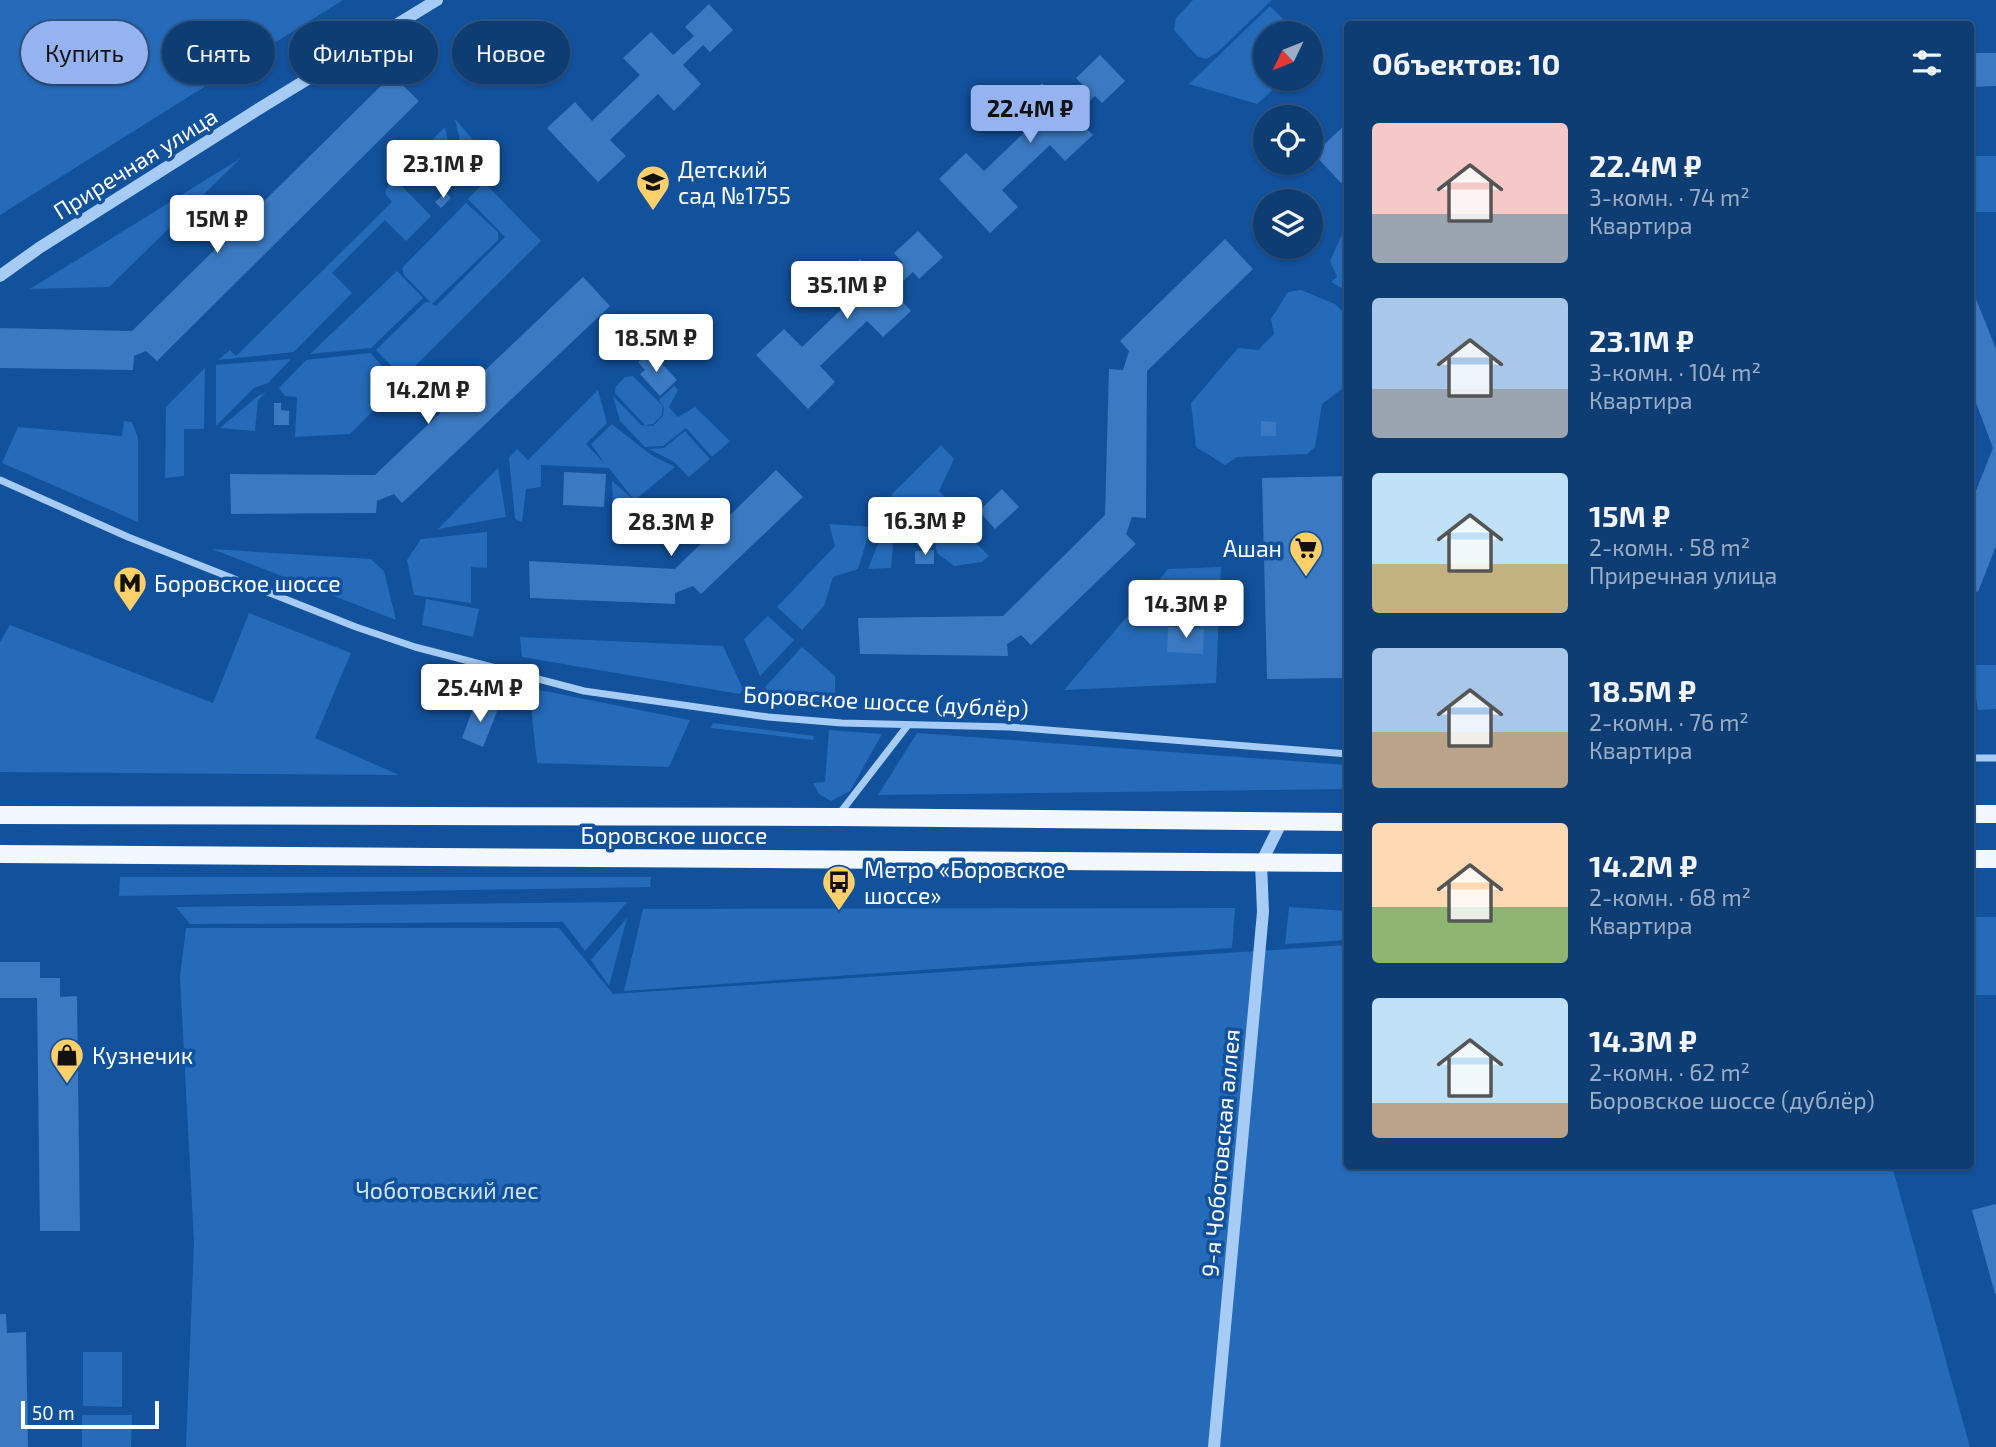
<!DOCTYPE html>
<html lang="ru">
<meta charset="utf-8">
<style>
:root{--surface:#0e3d74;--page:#174479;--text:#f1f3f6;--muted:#9baec5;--line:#2e5686;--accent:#95b2f1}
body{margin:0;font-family:"Exo 2",sans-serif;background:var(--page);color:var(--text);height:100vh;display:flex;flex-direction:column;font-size:26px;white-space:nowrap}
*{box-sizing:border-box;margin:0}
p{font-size:23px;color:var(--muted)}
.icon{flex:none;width:38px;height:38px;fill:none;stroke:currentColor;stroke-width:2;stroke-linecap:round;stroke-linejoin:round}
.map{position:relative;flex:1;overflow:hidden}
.panel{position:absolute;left:1344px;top:21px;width:630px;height:1148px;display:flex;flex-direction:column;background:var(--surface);border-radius:7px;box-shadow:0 2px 5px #0004,0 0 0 2px var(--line)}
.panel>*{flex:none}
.hud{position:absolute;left:21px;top:21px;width:665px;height:63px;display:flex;gap:14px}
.needle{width:46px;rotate:227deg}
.tools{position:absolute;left:1253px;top:21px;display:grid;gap:14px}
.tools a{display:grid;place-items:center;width:70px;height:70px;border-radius:50%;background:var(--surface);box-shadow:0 2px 5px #0004,0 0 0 2px var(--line);font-size:35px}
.scale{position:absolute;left:21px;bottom:18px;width:138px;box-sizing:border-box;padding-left:7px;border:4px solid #fff;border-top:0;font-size:19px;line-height:24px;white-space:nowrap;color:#fff;-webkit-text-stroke:5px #12519b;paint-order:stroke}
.price{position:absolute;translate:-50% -60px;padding:0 16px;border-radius:7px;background:#fff;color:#222;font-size:23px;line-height:46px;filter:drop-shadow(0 2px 4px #0008)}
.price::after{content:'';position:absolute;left:50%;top:42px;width:21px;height:16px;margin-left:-10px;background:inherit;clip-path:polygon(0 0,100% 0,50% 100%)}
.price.active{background:var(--accent);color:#111}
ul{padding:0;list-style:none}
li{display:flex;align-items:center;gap:21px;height:175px;padding:0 28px}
li span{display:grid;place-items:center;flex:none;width:196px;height:140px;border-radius:7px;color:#555}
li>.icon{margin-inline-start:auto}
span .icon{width:84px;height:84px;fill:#fffc;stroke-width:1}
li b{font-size:30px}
h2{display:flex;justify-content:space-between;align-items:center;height:84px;padding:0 28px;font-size:30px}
.pill{padding:0 24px;border-radius:32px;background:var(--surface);box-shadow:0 2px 5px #0004,0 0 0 2px var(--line);font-size:24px;line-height:63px}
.pill.active{background:var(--accent);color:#111}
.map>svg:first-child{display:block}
.green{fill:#256bba}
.building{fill:#3b7ac2}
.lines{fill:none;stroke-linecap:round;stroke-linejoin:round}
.minor{stroke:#a6cbf4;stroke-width:7}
.tertiary{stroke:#a6cbf4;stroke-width:12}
.primary{stroke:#f3f8ff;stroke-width:18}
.labels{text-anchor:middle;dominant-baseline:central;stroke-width:7;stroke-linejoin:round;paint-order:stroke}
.street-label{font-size:23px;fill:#fff;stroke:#12519b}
.poi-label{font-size:23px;fill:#fff;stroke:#12519b;text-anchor:start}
.park-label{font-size:23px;fill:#cfe5fe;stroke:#12519b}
</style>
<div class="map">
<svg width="1996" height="1447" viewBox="0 0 1996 1447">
<rect width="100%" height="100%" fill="#12519b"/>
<path class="green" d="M0 0H343L0 215Z
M1193 0H1272L1218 52 1206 59 1197 56 1174 30 1176 18Z
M1270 6 1297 33H1265V79H1285L1257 104 1189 84Z
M455 119 491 160 469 182Z
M445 127 458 184 407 181 399 173Z
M1971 156H1996V212H1971Z
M241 158 109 287 30 289Z
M392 176 431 216 406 241 385 220 332 273 352 293 294 352 218 360 230 350 236 356 392 202 385 193Z
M484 182 541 241 403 378 376 350 425 302 431 303 404 275 402 268 466 203 498 232V240L432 304 436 306 505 237 468 199Z
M1347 223V291L1331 282 1337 277 1330 261Z
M397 271 423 298 371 348 310 354Z
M1301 290 1335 304 1346 315 1343 388 1322 404 1315 447 1307 454 1237 457 1225 465 1196 447 1191 403 1238 348 1258 350 1274 334 1271 319 1288 292Z
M370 353 400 384 350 434 295 437 297 397 285 396 279 388 306 360Z
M291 359 268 383 254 388 216 426V365Z
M205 368 204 429H184V476L165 478 166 407Z
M633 376 663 406 662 415 653 424 645 425 615 393 616 386 625 377Z
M674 386 678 390 669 407 678 417 695 407 730 441 712 457 686 428 663 446 645 447 620 421 613 396 641 425 653 426 663 416 664 407 659 400Z
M598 390 607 423 586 444 605 464 591 444 612 424 651 455 675 467 614 517 612 481 634 500 609 468 541 465V487L526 489 522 522 515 519 509 458 517 449 528 460Z
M266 393 258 400 255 431 220 428 258 396Z
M124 421 132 422 138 438V522L2 463 18 427 122 436Z
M685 431 710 459 689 477 674 462 649 449 664 448Z
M941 445 954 459 939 491 963 515 956 523 989 556 982 562 954 566 937 553 934 540 891 539 899 530 885 523 892 494Z
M498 468 506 517 438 529Z
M829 524 871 527 858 569 833 577 824 606 802 630 777 607 835 546Z
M884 528 893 532 888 538 893 545 891 568 868 569Z
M487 532V568L471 567V603L414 595 407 560 421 539Z
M212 549 371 559 384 571 396 620Z
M1221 567 1216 683 1064 690 1168 569Z
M426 599 479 609 473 637 422 625Z
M249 613 351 653 315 738 399 775 0 772V642L10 625 213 703Z
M768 616 794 640 760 676 744 639Z
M520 637 723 646 743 689 740 694 522 657Z
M802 647 835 676V704L770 697 765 687Z
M1971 665H1996V709L1978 710Z
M529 688 690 720 669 767 537 763Z
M713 723 814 736 813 740 711 728Z
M829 730 882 734 850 791 831 801 819 794 813 783 825 782Z
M917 733 1346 765V789L878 795Z
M120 877H651L650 887 119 896Z
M627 902 585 951 563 922 190 924 176 907Z
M1289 907 1347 911V940L1285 944Z
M1235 908 1232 948 624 991 643 909Z
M1971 917H1996V995H1971Z
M627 918 609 986 591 960Z
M186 928H559L613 994 1347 945 1348 1166H1892L1970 1447H186L194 1242 180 977Z
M83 1352H122V1407L83 1406Z
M82 1415H132L131 1447H82Z"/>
<path class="building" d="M709 4 733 30 710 52 703 45 683 65 701 84 674 111 658 94 610 140 626 156 598 182 547 128 575 102 592 121 640 75 623 58 651 32 673 55 694 36 685 27Z
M1970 53H1996V86L1970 87Z
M1100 55 1125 81 1102 103 1095 96 1074 116 1093 135 1065 161 1050 145 1002 190 1018 207 990 233 939 179 966 153 984 171 1031 126 1015 109 1042 83 1065 106 1085 87 1076 78Z
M392 75 419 101 157 361 146 351 134 356 133 370 0 368V328L132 331Z
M1348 122V176L1341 183 1314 154Z
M446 192 451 198 441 208 435 202Z
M918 231 943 257 919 279 913 272 892 291 911 311 883 337 867 321 820 366 835 382 808 409 756 355 784 329 802 347 849 302 833 285 860 259 883 282 903 263 894 253Z
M1225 239 1253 269 1147 371 1146 518 1132 517 1126 534 1136 544 1031 645 1021 635 1007 644 1008 656 860 654 858 618 1003 616 1105 515 1109 369 1123 370 1129 351 1120 341Z
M583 277 610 306 402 503 394 494 377 501 376 513 231 514 230 474 375 475Z
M1976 299 1996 349V546L1978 592 1970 589V506L1993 448 1970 387V300Z
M650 351 677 380 660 396 640 374 645 370 638 362Z
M274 403H281V410L289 411V425H274Z
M1261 421 1276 422V436H1261Z
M776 470 803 497 701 594 693 586 675 593V604L530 598 529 561 675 569Z
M564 472 606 474 604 507 563 505Z
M1348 476V678L1267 679 1262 478Z
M1002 489 1019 507 995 529 979 511Z
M934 550V564H915V551Z
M1168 627 1204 629 1203 654 1167 652Z
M476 701 498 709 483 747 462 738Z
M0 962H40V978H60V997L77 996 80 1231H40L37 998H0Z
M1996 1204V1293L1995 1294 1972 1210Z
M0 1314H6L7 1333 26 1332 28 1447H0Z"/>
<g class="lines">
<path class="minor" d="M0 480 128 537 356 627 415 647 584 691 768 717 842 723 1010 727 1348 754
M1970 758H1996
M840 813 908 725"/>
<path class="tertiary" d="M0 276 39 248 257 110 437 0
M1214 1447 1263 912 1261 863 1282 821"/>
<path class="primary" d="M1970 814H1996
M0 815 838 817 1348 822
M0 854 1348 863
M1970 859H1996"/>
</g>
<defs>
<g id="school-pin" transform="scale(1.75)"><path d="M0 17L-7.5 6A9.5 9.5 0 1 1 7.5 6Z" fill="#ffd069" stroke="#12519b"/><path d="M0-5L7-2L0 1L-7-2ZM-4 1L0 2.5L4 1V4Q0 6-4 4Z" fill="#111"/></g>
<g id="supermarket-pin" transform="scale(1.75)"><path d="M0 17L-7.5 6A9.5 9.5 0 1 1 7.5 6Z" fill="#ffd069" stroke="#12519b"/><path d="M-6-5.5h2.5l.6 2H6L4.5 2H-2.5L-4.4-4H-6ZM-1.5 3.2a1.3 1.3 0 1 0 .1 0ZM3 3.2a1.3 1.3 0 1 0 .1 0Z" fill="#111"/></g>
<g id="metro-pin" transform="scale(1.75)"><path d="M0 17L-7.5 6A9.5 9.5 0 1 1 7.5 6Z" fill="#ffd069" stroke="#12519b"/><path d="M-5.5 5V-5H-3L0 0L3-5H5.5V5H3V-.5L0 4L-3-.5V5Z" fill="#111"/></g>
<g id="bus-pin" transform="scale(1.75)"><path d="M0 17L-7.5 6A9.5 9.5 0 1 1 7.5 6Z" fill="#ffd069" stroke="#12519b"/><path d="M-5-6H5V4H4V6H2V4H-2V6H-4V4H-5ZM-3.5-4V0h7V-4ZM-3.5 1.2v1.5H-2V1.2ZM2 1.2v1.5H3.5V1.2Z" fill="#111"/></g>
<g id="shop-pin" transform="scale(1.75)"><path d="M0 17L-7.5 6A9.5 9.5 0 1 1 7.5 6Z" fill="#ffd069" stroke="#12519b"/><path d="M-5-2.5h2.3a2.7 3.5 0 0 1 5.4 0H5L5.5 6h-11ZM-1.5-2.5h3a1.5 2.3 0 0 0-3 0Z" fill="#111"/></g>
</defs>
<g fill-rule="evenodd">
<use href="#school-pin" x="653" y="182"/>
<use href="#supermarket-pin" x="1306" y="548"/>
<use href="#metro-pin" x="130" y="583"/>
<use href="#bus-pin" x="839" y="882"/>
<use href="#shop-pin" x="67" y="1055"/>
</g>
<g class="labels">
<g class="street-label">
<text transform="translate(135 163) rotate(-32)">Приречная улица</text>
<text transform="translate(886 701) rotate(3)">Боровское шоссе (дублёр)</text>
<text x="674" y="835">Боровское шоссе</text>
<text transform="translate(1220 1153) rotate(-85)">9-я Чоботовская аллея</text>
</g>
<g class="poi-label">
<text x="678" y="169">Детский<tspan x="678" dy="26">сад №1755</tspan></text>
<text x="1282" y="548" text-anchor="end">Ашан</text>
<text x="154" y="583">Боровское шоссе</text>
<text x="864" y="869">Метро «Боровское<tspan x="864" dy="26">шоссе»</tspan></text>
<text x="92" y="1055">Кузнечик</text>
</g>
<g class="park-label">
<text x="447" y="1190">Чоботовский лес</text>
</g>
</g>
</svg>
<div class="tools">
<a><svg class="needle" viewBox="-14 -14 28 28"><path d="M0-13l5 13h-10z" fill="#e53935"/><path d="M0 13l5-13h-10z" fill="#9baec5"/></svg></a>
<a><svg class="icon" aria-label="locate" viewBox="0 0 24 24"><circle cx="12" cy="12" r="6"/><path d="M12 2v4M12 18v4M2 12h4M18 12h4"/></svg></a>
<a><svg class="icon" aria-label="layers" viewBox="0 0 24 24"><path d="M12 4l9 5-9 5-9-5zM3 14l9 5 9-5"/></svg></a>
</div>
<div class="scale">50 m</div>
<b class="price active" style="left:1030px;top:145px">22.4M ₽</b>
<b class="price" style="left:443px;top:200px">23.1M ₽</b>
<b class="price" style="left:217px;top:255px">15M ₽</b>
<b class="price" style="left:847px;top:321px">35.1M ₽</b>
<b class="price" style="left:656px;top:374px">18.5M ₽</b>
<b class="price" style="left:428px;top:426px">14.2M ₽</b>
<b class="price" style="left:925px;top:557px">16.3M ₽</b>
<b class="price" style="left:671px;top:558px">28.3M ₽</b>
<b class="price" style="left:1186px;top:640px">14.3M ₽</b>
<b class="price" style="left:480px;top:724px">25.4M ₽</b>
<div class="hud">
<a class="pill active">Купить</a>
<a class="pill">Снять</a>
<a class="pill">Фильтры</a>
<a class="pill">Новое</a>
</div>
<section class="panel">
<h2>Объектов: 10<svg class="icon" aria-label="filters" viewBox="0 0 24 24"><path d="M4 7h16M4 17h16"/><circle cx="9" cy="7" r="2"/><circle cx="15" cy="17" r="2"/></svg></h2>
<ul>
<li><span style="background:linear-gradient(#f6c9c9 65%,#9aa5b1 0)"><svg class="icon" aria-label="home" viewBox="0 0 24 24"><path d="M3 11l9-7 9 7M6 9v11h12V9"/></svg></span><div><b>22.4M ₽</b><p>3-комн. · 74 m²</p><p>Квартира</p></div></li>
<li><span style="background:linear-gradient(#a9c7e8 65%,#9aa5b1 0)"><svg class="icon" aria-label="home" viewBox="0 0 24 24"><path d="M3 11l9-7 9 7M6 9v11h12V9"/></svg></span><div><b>23.1M ₽</b><p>3-комн. · 104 m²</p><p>Квартира</p></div></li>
<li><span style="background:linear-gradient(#bfe0f5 65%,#c2b280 0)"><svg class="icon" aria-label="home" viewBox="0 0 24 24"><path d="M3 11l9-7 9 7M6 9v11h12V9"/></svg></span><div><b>15M ₽</b><p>2-комн. · 58 m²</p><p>Приречная улица</p></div></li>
<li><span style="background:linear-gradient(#a9c7e8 60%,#b9a48a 0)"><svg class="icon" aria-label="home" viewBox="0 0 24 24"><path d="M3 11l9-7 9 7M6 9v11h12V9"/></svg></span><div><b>18.5M ₽</b><p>2-комн. · 76 m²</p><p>Квартира</p></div></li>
<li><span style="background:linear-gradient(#ffd9b3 60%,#8fb573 0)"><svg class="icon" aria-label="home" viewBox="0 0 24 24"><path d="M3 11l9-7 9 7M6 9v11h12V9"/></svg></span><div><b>14.2M ₽</b><p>2-комн. · 68 m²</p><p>Квартира</p></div></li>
<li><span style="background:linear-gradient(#bfe0f5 75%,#b9a48a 0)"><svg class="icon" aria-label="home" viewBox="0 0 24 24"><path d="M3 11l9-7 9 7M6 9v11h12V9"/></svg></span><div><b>14.3M ₽</b><p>2-комн. · 62 m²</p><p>Боровское шоссе (дублёр)</p></div></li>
</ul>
</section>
</div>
